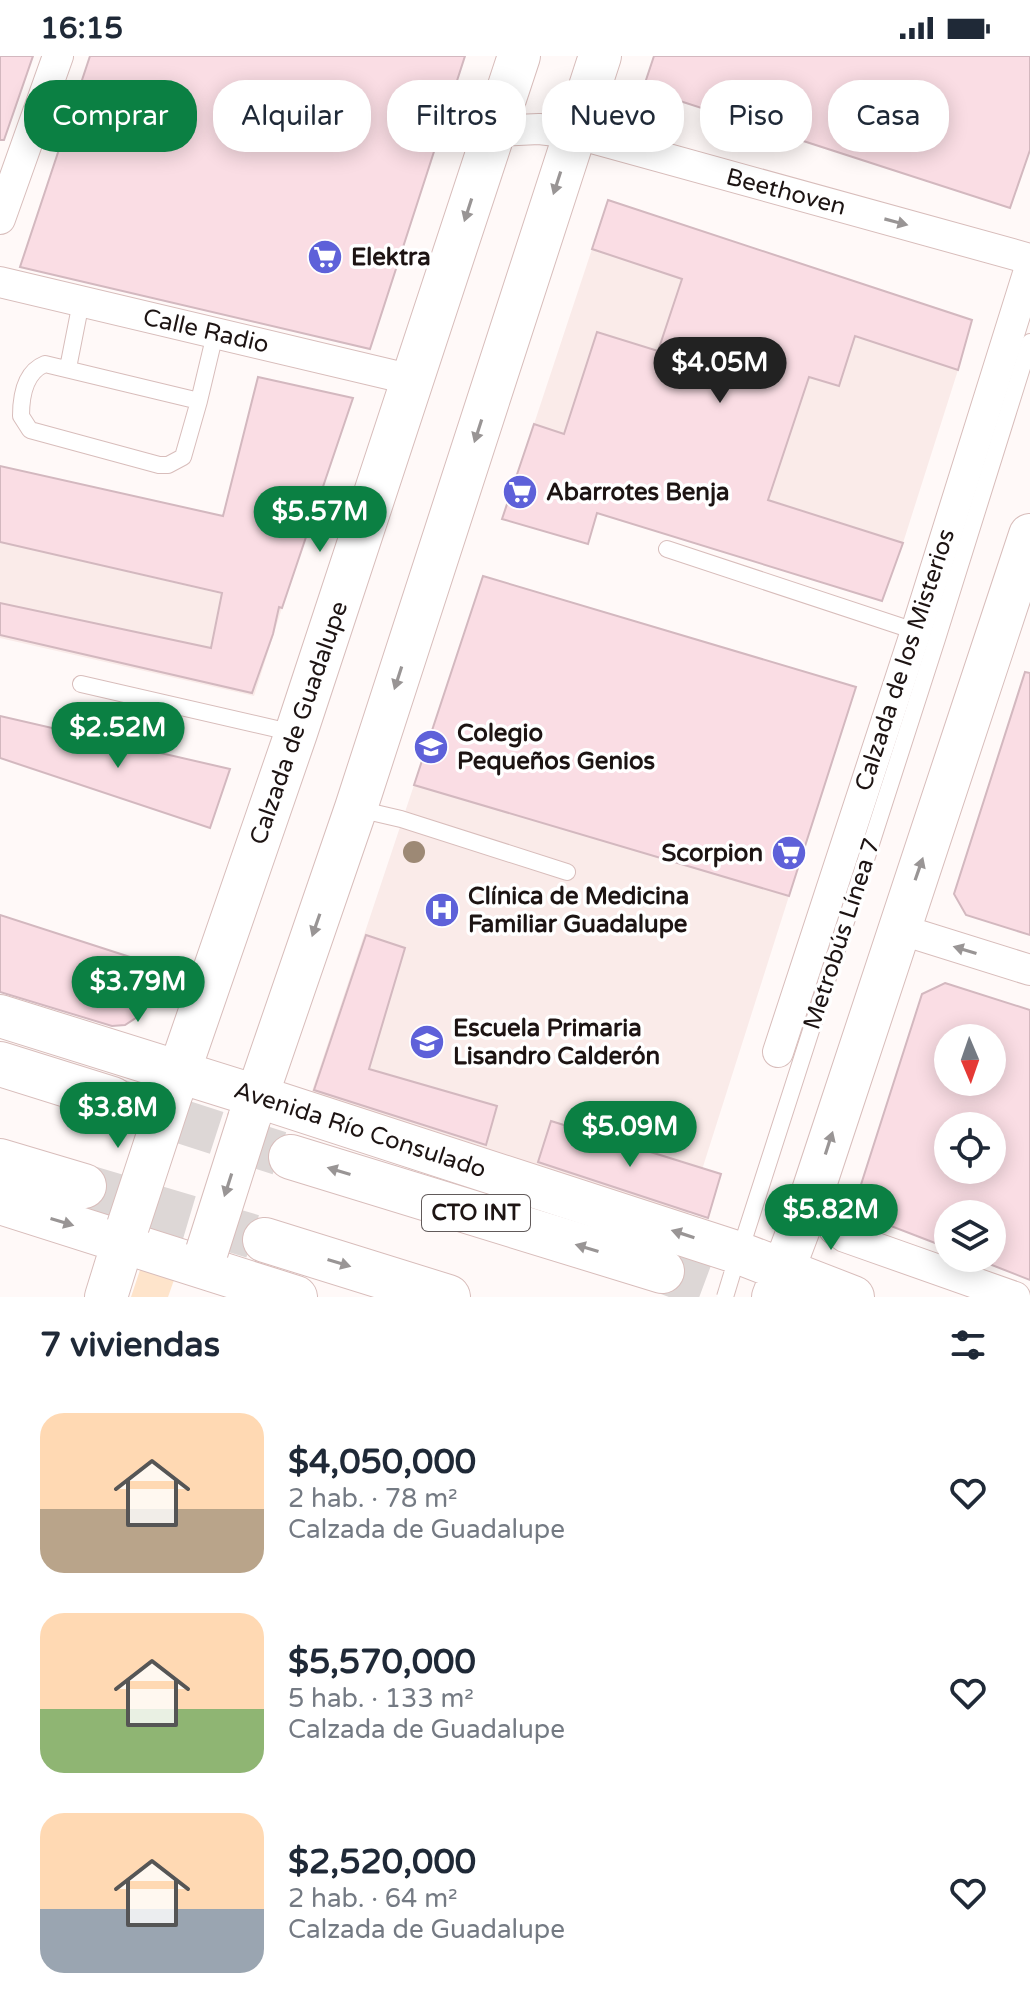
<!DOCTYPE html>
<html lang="es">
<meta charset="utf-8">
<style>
:root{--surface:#fff;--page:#f6f6f7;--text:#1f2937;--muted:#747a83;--accent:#0b8043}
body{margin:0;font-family:"Varela Round",sans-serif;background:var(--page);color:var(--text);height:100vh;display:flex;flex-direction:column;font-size:30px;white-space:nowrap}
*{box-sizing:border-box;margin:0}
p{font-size:26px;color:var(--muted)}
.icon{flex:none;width:44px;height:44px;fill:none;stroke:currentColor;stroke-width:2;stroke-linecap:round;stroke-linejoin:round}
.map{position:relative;height:1241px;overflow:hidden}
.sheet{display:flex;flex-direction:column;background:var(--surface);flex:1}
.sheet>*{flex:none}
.top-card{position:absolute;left:24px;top:24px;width:982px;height:72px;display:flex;gap:16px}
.needle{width:52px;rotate:178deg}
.tools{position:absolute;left:934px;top:968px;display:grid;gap:16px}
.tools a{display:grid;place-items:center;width:72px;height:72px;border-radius:50%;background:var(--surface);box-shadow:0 4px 20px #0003;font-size:40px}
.price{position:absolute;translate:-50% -68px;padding:0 18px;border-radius:28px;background:var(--accent);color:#fff;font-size:26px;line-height:52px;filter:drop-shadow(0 2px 4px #0008)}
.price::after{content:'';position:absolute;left:50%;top:48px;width:24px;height:18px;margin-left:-12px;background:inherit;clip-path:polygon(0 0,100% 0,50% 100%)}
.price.selected{background:#222;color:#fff}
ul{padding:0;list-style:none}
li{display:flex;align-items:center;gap:24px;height:200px;padding:0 40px}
li span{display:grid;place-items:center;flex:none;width:224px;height:160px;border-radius:24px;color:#555}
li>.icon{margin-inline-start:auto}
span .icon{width:96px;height:96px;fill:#fffc;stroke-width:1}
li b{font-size:34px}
h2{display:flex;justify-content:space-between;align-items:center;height:96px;padding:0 40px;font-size:34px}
.pill{padding:0 28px;border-radius:32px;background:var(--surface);box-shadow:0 4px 20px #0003;font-size:28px;line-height:72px}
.pill.selected{background:var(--accent);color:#fff}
.status{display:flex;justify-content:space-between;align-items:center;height:56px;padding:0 40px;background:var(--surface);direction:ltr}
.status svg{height:22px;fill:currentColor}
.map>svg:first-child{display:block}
.built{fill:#faebe9}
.green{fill:#fee4cb}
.building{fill:#fadde4;stroke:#d3b8bf;stroke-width:2;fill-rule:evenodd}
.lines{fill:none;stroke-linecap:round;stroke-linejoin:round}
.motorway-tunnel{stroke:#ddd7d6;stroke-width:44;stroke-dasharray:44 22;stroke-linecap:butt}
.service-casing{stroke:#d8bdbb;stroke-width:18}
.minor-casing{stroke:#d8bdbb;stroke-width:32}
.secondary-casing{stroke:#d8bdbb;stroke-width:44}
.motorway-casing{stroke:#d8bdbb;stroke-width:46}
.service{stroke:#fff;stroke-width:16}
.minor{stroke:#fff;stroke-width:30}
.secondary{stroke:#fff;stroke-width:42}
.motorway{stroke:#fff;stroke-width:44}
.service-bridge-casing{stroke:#d8bdbb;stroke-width:18;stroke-linecap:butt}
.secondary-bridge-casing{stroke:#d8bdbb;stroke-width:44;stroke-linecap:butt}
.service-bridge{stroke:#fff;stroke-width:16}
.secondary-bridge{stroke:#fff;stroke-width:42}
.tree{fill:#9d8975}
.oneway{fill:#999595}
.labels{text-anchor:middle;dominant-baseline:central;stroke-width:7;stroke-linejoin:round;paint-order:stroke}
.shield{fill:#fff;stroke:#615a5a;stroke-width:2}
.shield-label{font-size:22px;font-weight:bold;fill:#1d1413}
.street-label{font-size:24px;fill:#1d1413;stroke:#fff}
.poi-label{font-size:24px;font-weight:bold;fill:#1d1413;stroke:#fff;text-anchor:start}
</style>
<div class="status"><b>16:15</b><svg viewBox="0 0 49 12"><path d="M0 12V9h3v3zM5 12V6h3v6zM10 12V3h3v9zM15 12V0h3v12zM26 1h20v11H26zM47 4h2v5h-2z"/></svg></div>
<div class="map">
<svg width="1030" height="1241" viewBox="0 0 1030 1241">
<rect width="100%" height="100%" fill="#fff9f8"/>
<path class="built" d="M592 193 958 314 903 487 534 368Z
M0 486 282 552 254 640 0 582Z
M414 729 789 840 687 1161 310 1041Z"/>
<path class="green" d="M141 1211 174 1224 168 1241H131Z"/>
<path class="building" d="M0 0H33L4 84H0Z
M90 0H465L370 293 20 211Z
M654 0H1030V94L1010 152 643 33Z
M608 144 972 264 958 314 855 280 839 330 809 321 768 444 903 487 882 545 597 457 588 488 502 463 534 368 564 378 597 276 658 295 682 223 592 193Z
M258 321 353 342 282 552 279 551 273 578 252 637 0 579V547L211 592 222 537 0 486V410L223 460Z
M483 520 856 631 789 840 414 729Z
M1025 616 1030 617V879L966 859 954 838Z
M0 660 230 713 210 772 0 702Z
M0 859 164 912 155 939 142 958 125 969 112 970 0 936Z
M366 879 405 892 369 1013 497 1050 486 1089 314 1034Z
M945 927 1030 954V1224L974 1202H992V1158H948V1192L870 1162 858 1138 922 938ZM948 982H992V1026H948ZM948 1070H992V1114H948Z
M551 1065 721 1118 708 1162 538 1106Z"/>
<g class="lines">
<path class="motorway-tunnel" d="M112 1043 291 1101
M84 1130 265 1184
M662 1215 732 1241"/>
<g class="service-casing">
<path id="service" d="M45 308 199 345 183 401 168 409H159L30 374 21 360C21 340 25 316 45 308Z
M68 312 81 246
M199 345 215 278
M667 493 921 577
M81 628 294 677
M358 753 401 763 567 816
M739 1198 937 583 1030 286"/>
</g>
<g class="minor-casing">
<path id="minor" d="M494 75 539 73 574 77 1030 203
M0 163 58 0
M0 226 413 324
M899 873 1030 914
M778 996 916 575 1030 211
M812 1138 834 1173 845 1181 1015 1241"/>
</g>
<g class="secondary-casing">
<path id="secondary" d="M0 960 256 1040 739 1197 853 1241
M171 1039 296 677 519 0
M249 1063 356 752 600 0
M0 1147 296 1241
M106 1241 128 1170
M773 1241 812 1138 1030 479"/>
</g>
<g class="motorway-casing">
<path id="motorway" d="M0 1008 112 1043
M291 1101 662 1215
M0 1105 84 1130
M265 1184 448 1241"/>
</g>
<use href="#service" class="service"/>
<use href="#minor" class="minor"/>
<use href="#secondary" class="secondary"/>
<use href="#motorway" class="motorway"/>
<g class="service-bridge-casing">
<path id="service-bridge" d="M725 1241 732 1218"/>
</g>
<g class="secondary-bridge-casing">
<path id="secondary-bridge" d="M128 1170 171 1039
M207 1195 249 1063"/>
</g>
<use href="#service-bridge" class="service-bridge"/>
<use href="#secondary-bridge" class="secondary-bridge"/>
</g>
<circle class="tree" cx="414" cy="796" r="11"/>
<defs><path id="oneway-solid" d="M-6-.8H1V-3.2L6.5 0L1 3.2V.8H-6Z" transform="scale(2)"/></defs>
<g class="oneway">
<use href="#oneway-solid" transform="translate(557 127) rotate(108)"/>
<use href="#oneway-solid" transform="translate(468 154) rotate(108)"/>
<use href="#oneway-solid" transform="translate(896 166) rotate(15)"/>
<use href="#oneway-solid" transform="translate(478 375) rotate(108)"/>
<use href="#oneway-solid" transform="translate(398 622) rotate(108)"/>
<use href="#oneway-solid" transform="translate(919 813) rotate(-71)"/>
<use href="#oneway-solid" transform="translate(316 869) rotate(109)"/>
<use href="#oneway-solid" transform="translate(965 894) rotate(-163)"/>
<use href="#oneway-solid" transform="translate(829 1087) rotate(-72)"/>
<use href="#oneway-solid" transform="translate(339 1115) rotate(-163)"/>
<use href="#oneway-solid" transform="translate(228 1129) rotate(108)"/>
<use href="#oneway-solid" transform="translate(62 1166) rotate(17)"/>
<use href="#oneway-solid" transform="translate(683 1178) rotate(-162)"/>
<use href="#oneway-solid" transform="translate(587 1192) rotate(-163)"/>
<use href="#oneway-solid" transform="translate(339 1207) rotate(17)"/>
</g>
<defs>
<g id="supermarket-disc" transform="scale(1.8)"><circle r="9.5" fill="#5e61d9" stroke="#fff"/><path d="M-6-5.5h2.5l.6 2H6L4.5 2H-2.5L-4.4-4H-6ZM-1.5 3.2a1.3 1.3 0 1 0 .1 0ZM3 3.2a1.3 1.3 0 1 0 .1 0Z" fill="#fff"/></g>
<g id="school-disc" transform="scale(1.8)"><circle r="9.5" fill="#5e61d9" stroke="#fff"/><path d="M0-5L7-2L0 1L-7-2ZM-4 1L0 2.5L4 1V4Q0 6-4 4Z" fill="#fff"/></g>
<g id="hospital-disc" transform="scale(1.8)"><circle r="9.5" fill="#5e61d9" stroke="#fff"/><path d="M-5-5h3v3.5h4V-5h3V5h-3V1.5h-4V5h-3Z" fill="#fff"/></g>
</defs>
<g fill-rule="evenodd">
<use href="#supermarket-disc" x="325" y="201"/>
<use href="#supermarket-disc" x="520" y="436"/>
<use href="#school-disc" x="431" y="691"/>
<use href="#supermarket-disc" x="789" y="797"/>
<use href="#hospital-disc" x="442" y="854"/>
<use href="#school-disc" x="427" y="986"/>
</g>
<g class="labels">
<rect class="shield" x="422" y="1139" width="108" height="36" rx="6"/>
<g class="shield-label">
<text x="476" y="1157">CTO INT</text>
</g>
<g class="street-label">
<text transform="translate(786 136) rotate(15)">Beethoven</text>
<text transform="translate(206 275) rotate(13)">Calle Radio</text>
<text transform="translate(905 604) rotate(-72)">Calzada de los Misterios</text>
<text transform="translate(299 667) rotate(-71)">Calzada de Guadalupe</text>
<text transform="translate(842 878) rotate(-72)">Metrobús Línea 7</text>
<text transform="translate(360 1074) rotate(18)">Avenida Río Consulado</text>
</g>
<g class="poi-label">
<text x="351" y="201">Elektra</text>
<text x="546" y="436">Abarrotes Benja</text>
<text x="457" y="677">Colegio<tspan x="457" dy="28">Pequeños Genios</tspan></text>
<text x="763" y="797" text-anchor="end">Scorpion</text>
<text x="468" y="840">Clínica de Medicina<tspan x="468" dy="28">Familiar Guadalupe</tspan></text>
<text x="453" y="972">Escuela Primaria<tspan x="453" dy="28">Lisandro Calderón</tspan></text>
</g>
</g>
</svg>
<div class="tools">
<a><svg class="needle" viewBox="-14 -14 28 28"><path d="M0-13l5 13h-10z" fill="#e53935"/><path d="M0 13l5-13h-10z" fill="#747a83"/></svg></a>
<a><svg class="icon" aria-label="locate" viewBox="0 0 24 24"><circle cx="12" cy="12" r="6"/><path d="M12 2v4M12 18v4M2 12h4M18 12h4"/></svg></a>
<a><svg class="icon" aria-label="layers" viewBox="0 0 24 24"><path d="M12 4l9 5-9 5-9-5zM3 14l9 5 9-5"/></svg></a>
</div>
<b class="price selected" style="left:720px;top:349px">$4.05M</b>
<b class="price" style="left:320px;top:498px">$5.57M</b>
<b class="price" style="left:118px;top:714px">$2.52M</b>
<b class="price" style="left:138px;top:968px">$3.79M</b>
<b class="price" style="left:118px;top:1094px">$3.8M</b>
<b class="price" style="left:630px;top:1113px">$5.09M</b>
<b class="price" style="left:831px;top:1196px">$5.82M</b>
<div class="top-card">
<a class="pill selected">Comprar</a>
<a class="pill">Alquilar</a>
<a class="pill">Filtros</a>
<a class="pill">Nuevo</a>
<a class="pill">Piso</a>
<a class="pill">Casa</a>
</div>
</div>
<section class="sheet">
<h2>7 viviendas<svg class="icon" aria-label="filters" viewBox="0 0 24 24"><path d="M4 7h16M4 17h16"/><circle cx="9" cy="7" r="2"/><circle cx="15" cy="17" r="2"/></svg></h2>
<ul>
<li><span style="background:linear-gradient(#ffd9b3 60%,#b9a48a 0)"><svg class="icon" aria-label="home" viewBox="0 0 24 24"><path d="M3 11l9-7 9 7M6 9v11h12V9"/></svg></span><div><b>$4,050,000</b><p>2 hab. · 78 m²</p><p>Calzada de Guadalupe</p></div><svg class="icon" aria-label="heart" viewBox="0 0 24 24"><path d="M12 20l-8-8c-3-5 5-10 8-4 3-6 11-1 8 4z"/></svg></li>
<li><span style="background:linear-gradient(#ffd9b3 60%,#8fb573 0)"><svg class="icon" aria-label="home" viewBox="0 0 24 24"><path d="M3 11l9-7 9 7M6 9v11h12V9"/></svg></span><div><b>$5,570,000</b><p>5 hab. · 133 m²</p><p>Calzada de Guadalupe</p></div><svg class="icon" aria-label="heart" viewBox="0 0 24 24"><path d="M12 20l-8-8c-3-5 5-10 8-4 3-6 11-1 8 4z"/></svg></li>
<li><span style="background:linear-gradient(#ffd9b3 60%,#9aa5b1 0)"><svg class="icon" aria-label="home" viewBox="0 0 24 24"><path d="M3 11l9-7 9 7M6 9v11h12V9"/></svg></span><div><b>$2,520,000</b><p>2 hab. · 64 m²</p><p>Calzada de Guadalupe</p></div><svg class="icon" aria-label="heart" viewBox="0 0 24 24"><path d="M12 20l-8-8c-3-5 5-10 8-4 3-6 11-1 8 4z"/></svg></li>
</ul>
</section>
